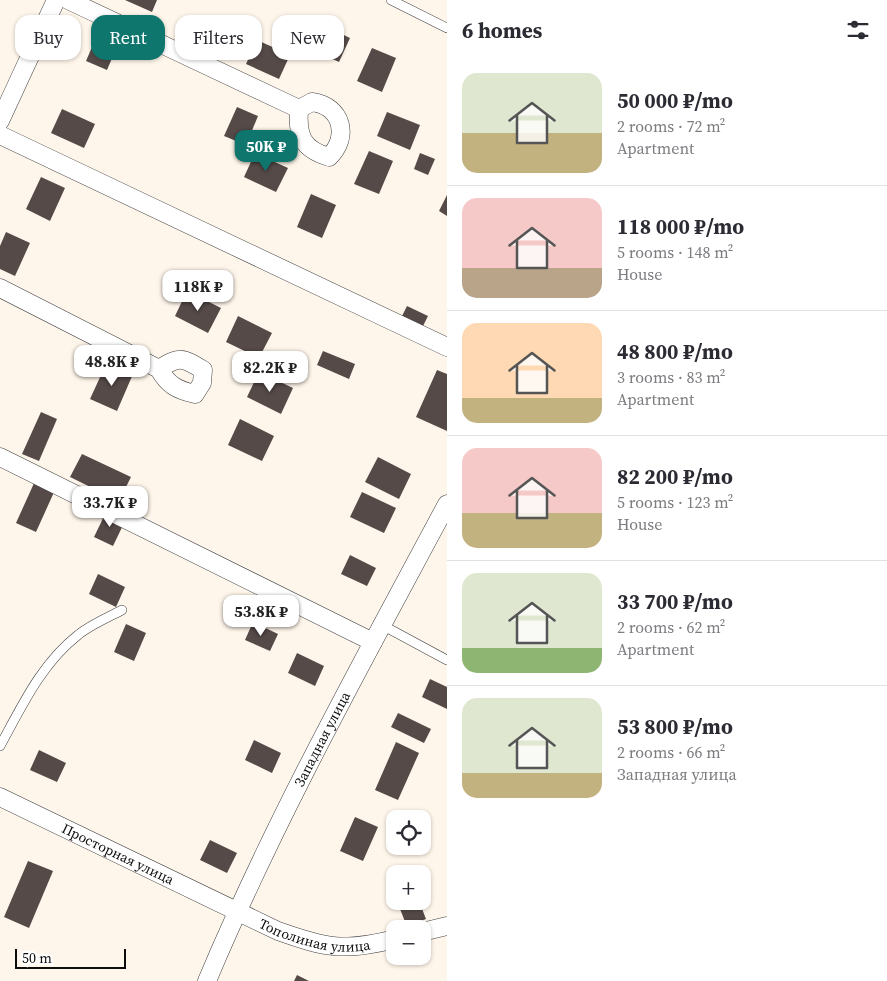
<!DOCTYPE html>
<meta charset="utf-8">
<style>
:root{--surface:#fff;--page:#f7f7f7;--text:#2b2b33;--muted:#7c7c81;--line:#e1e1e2;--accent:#0f766e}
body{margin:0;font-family:"Source Serif 4",serif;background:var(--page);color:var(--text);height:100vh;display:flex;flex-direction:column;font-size:19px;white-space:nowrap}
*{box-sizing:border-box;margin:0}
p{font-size:16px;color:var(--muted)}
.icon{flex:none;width:28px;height:28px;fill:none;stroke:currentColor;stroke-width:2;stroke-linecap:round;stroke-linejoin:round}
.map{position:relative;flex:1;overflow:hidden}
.drawer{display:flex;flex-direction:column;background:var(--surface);width:440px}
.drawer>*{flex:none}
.top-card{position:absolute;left:15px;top:15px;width:356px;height:45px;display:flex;gap:10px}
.tools{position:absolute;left:386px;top:810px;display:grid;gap:10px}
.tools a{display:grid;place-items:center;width:45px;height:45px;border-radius:10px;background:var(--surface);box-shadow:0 1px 4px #0004;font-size:25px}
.scale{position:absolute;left:15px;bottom:12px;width:111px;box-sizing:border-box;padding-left:5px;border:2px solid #0c0c0c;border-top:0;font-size:14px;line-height:18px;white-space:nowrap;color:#0c0c0c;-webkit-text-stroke:4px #fff;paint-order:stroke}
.price{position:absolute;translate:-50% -42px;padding:0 11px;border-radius:10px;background:#fff;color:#222;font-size:16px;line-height:32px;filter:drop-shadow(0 1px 2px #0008)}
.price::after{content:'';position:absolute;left:50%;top:30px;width:15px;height:11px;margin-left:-8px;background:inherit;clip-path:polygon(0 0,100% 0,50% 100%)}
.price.selected{background:var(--accent);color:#fff}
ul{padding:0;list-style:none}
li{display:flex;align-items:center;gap:15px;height:125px;padding:0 15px}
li+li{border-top:1px solid var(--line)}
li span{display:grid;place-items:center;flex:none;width:140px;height:100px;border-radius:15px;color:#555}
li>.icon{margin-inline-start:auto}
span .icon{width:60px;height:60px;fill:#fffc;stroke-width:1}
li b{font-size:21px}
h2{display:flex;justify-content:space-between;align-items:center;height:60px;padding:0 15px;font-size:21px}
.pill{padding:0 18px;border-radius:15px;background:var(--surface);box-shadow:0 1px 4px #0004;font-size:18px;line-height:45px}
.pill.selected{background:var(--accent);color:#fff}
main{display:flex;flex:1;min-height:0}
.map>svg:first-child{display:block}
.building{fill:#554a48}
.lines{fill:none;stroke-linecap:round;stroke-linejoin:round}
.lane-casing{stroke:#3f3f3f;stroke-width:10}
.street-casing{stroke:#3f3f3f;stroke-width:19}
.lane{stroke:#fff;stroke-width:9}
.street{stroke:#fff;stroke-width:18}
.labels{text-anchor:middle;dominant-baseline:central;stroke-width:5;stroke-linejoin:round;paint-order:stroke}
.street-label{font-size:14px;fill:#0c0c0c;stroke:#fff}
</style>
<main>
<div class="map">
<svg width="447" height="981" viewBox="0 0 447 981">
<rect width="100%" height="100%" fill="#fff6eb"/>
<path class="building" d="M125 0H157L152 12Z
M317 22 350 38 339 62 306 47Z
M98 33 119 42 107 70 86 61Z
M257 40 290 55 279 79 246 64Z
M372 48 396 58 382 92 357 81Z
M237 107 258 116 246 145 224 136Z
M62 109 95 124 84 148 51 133Z
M387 112 420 125 410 150 377 136Z
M369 151 393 161 379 194 354 184Z
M255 153 288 168 276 192 244 177Z
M420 153 435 159 428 175 414 169Z
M41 177 65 188 50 221 26 209Z
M311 194 336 205 322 238 297 227Z
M447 195V216L439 211Z
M6 232 30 243 15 276 0 269V246Z
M187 291 221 308 208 333 175 316Z
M407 306 428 316 421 330 400 320Z
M238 316 272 333 259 358 226 342Z
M323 351 355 364 349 379 317 365Z
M107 362 133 374 117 411 90 399Z
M437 370 447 374V431L416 417Z
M259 372 293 388 281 414 247 397Z
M41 412 57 419 39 461 22 454Z
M240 419 274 436 262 461 228 445Z
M82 454 131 477 119 501 70 477Z
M378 457 411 474 399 499 365 482Z
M35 481 55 490 36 532 16 523Z
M362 492 396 508 384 533 350 517Z
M107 510 126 519 113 546 94 537Z
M350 555 376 568 367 586 341 574Z
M98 574 125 587 116 607 89 594Z
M253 622 278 634 270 651 245 640Z
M126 624 146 633 134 661 114 652Z
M297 653 324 666 315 686 288 673Z
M430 679 447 687V709L422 697Z
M398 713 431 729 424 743 391 727Z
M254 740 281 753 272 773 245 760Z
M396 742 419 753 398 800 375 790Z
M39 750 66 763 57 782 30 770Z
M355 817 378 827 363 861 340 851Z
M210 840 237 853 227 873 200 860Z
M28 861 53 871 29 928 4 917Z
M397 901H419L426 919 407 927Z
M297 975 309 981H294Z"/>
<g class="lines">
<g class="lane-casing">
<path id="lane" d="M391 0 447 28
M382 625 447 660
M0 746C22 706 41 664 78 635 90 625 107 618 122 610"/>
</g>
<g class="street-casing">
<g id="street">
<path d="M68 0 299 109"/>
<path d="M312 102C342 106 350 137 329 157 302 149 297 136 299 109Z"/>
<path d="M0 121 56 0"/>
<path d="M0 135 447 347"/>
<path d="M0 288 159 369C168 385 177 390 195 394L202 383 203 370C182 357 179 356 159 369"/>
<path d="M0 457 373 642"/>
<path id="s1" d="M0 797 278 931C326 948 344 952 395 939"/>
<path d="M422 932 447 926"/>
<path id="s2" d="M207 981C276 817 363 661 447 504"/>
</g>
</g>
<use href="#lane" class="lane"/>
<use href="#street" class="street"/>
</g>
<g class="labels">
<g class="street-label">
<text stroke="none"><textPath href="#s2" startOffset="268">Западная улица</textPath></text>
<text stroke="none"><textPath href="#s1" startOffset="131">Просторная улица</textPath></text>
<text stroke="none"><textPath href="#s1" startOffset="346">Тополиная улица</textPath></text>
</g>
</g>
</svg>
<div class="tools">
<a><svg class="icon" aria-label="locate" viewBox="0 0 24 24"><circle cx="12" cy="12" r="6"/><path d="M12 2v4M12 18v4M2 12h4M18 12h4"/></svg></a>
<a>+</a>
<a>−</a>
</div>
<div class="scale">50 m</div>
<b class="price selected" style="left:266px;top:172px">50K ₽</b>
<b class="price" style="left:198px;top:312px">118K ₽</b>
<b class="price" style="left:112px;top:387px">48.8K ₽</b>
<b class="price" style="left:270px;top:393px">82.2K ₽</b>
<b class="price" style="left:110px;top:528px">33.7K ₽</b>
<b class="price" style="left:261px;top:637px">53.8K ₽</b>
<div class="top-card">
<a class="pill">Buy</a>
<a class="pill selected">Rent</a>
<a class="pill">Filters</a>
<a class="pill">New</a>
</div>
</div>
<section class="drawer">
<h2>6 homes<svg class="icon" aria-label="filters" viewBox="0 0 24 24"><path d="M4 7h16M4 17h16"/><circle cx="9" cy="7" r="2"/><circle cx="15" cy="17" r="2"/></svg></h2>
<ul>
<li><span style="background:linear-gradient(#dfe7d0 60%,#c2b280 0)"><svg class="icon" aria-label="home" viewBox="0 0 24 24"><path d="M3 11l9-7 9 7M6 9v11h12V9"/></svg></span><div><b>50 000 ₽/mo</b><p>2 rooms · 72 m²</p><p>Apartment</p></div></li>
<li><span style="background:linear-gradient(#f6c9c9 70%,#b9a48a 0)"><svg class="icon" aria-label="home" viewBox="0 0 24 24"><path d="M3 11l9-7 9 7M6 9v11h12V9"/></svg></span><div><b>118 000 ₽/mo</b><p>5 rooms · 148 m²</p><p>House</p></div></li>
<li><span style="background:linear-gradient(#ffd9b3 75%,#c2b280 0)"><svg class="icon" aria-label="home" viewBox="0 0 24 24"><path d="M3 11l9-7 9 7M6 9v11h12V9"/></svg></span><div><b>48 800 ₽/mo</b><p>3 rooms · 83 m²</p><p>Apartment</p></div></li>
<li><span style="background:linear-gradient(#f6c9c9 65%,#c2b280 0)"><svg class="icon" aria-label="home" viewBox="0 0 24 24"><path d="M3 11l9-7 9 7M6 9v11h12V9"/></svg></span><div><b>82 200 ₽/mo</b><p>5 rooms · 123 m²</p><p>House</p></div></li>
<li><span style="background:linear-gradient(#dfe7d0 75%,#8fb573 0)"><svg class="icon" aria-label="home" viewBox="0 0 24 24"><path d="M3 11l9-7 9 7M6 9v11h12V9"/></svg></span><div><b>33 700 ₽/mo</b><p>2 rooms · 62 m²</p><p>Apartment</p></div></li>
<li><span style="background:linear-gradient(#dfe7d0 75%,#c2b280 0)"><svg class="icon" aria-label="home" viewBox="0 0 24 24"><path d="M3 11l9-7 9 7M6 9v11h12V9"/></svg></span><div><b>53 800 ₽/mo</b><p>2 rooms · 66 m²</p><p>Западная улица</p></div></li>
</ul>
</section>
</main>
